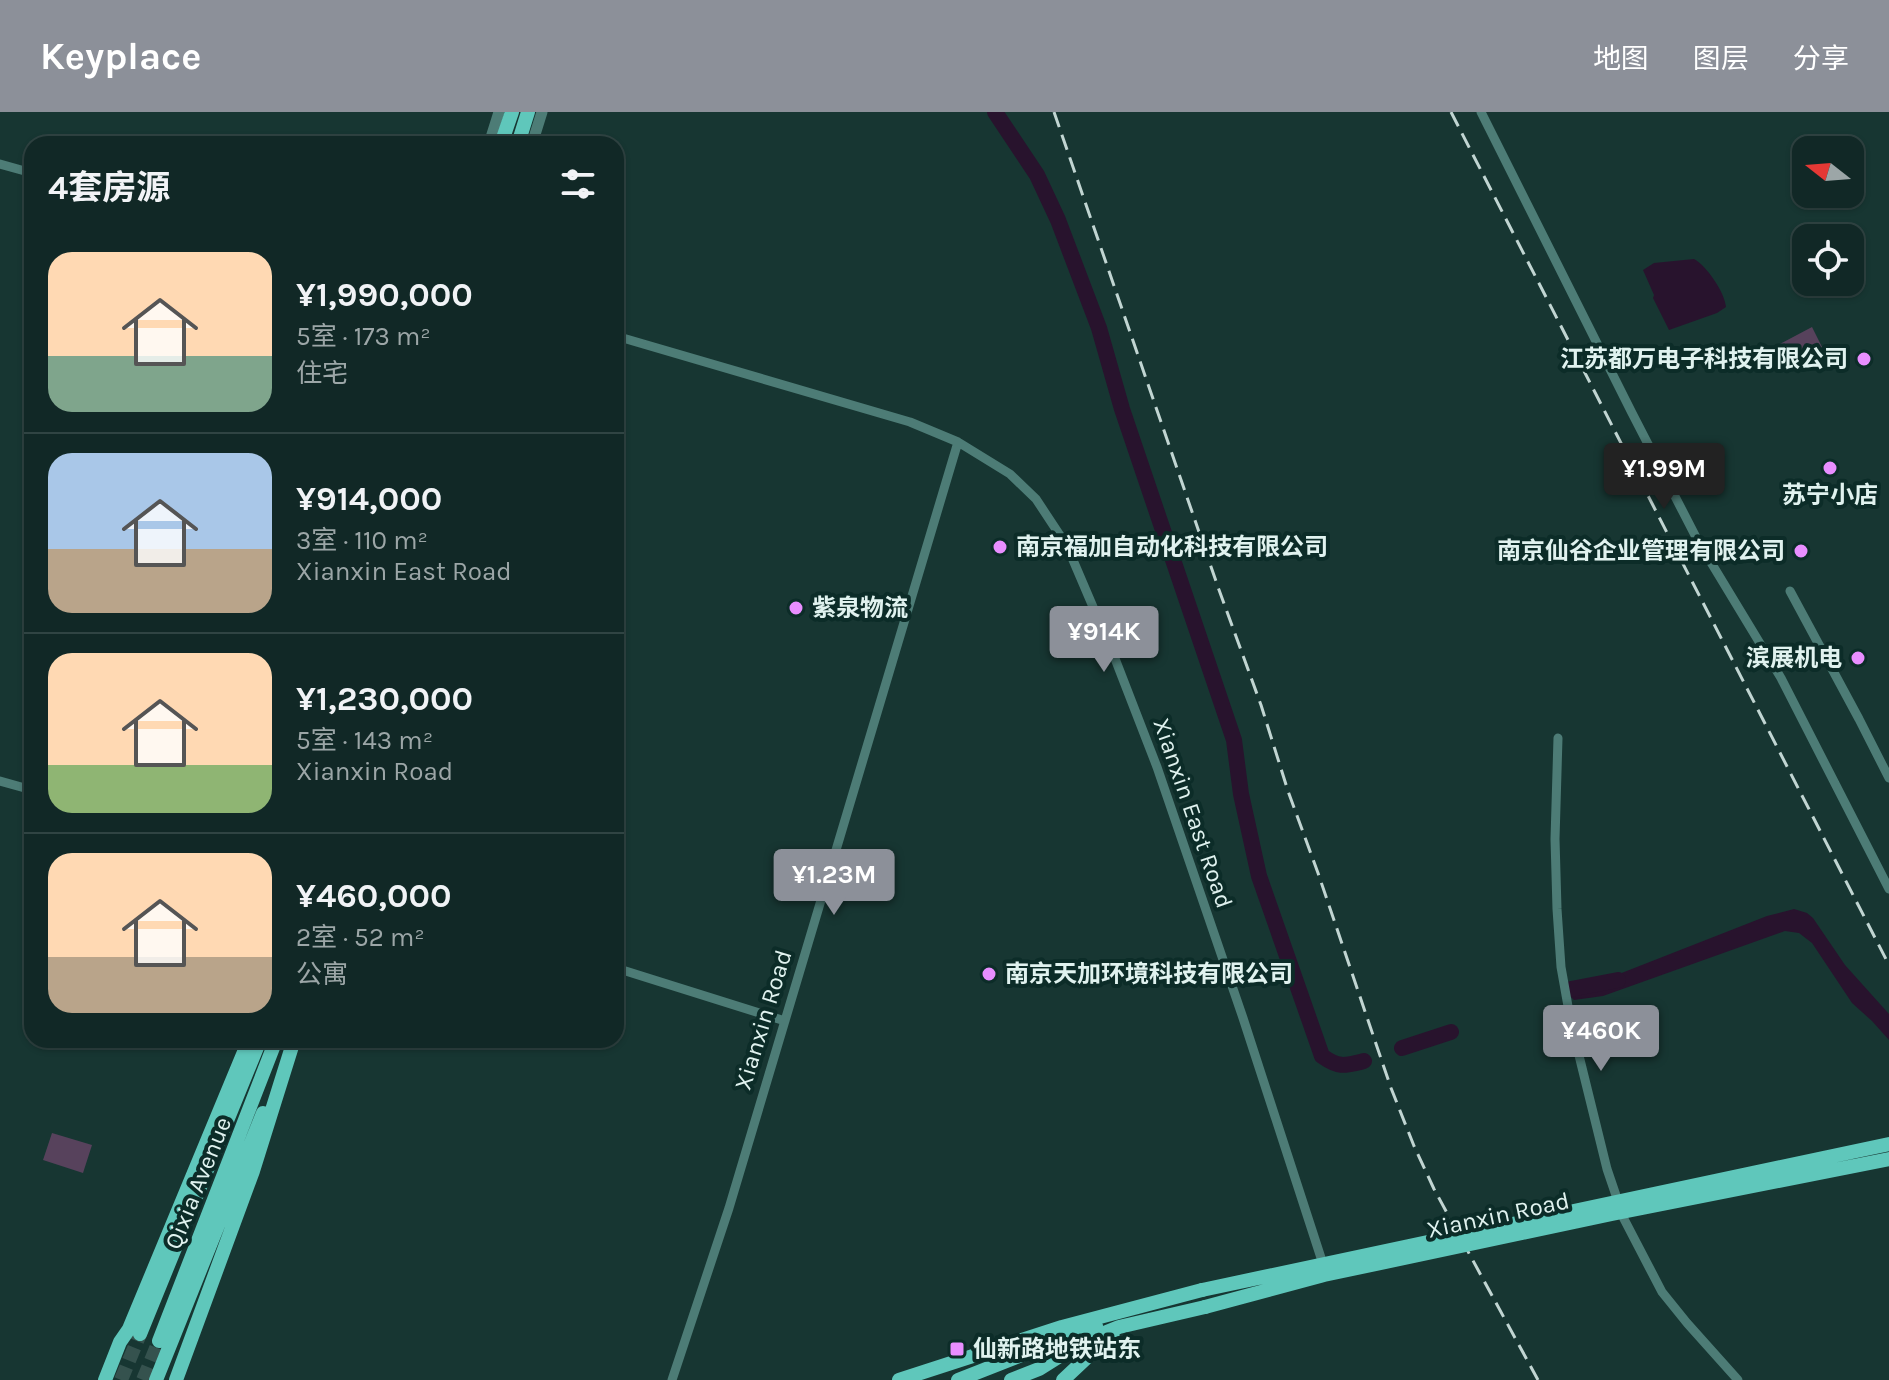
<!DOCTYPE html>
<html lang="zh">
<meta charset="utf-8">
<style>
:root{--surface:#112826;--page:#1a302e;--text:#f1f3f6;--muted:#9ca6a7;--line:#304443;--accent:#8c9099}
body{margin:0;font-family:Karla,"Noto Sans SC",sans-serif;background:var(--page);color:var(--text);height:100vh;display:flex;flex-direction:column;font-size:30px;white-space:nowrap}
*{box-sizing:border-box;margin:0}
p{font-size:26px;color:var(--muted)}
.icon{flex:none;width:44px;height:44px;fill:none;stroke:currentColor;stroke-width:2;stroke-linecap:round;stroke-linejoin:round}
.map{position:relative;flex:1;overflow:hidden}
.sheet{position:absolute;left:24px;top:24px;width:600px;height:912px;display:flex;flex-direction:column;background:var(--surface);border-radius:24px;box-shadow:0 2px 6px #0004,0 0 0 2px var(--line)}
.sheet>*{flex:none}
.needle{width:52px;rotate:287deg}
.tools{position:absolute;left:1792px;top:24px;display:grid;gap:16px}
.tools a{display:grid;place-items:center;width:72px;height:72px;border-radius:16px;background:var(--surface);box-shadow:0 2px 6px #0004,0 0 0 2px var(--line);font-size:40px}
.price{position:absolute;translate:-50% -68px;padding:0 18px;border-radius:8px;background:var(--accent);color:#fff;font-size:26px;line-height:52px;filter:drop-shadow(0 2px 4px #0008)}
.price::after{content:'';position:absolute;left:50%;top:48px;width:24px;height:18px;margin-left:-12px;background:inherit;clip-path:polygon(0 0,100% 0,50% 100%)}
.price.current{background:#222;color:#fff}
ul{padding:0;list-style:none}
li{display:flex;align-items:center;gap:24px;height:200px;padding:0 24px}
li+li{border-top:2px solid var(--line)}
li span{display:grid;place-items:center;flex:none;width:224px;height:160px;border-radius:24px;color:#555}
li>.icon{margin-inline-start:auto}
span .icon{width:96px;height:96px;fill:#fffc;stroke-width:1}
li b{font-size:34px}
h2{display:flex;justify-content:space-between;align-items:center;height:96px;padding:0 24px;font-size:34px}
header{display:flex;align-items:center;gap:48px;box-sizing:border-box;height:112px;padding:0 40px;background:var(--accent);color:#fff}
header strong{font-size:38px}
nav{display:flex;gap:44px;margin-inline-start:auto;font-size:28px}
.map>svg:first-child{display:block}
.green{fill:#57425c}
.water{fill:#28132d}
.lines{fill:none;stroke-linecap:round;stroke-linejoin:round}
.river{stroke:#28132d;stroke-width:16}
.primary-tunnel{stroke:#35524e;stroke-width:14;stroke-dasharray:14 7;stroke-linecap:butt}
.minor{stroke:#4d7c76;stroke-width:9}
.tertiary{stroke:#4d7c76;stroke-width:11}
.primary{stroke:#5fc7bb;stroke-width:14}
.rail{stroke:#c1d5d2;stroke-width:3;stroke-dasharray:16 8;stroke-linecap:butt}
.primary-bridge{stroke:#5fc7bb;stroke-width:14}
.poi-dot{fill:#e88eff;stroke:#0c2c28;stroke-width:3}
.labels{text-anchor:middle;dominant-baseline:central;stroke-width:8;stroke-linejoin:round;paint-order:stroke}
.poi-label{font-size:24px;font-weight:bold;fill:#e0f2ef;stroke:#0c2c28;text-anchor:start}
.street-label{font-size:24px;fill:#e0f2ef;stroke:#0c2c28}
</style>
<header>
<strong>Keyplace</strong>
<nav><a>地图</a><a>图层</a><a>分享</a></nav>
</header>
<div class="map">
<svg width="1889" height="1268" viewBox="0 0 1889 1268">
<rect width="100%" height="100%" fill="#173632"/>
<path class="green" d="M1812 215 1822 235 1788 253 1778 233Z
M52 1021 92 1033 83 1061 43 1048Z"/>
<path class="water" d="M1694 147C1707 154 1725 181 1726 195L1717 201 1669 218 1653 186 1654 183 1643 158 1654 151Z
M1794 797 1807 801 1813 806 1845 853 1889 902V928L1872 909 1852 891 1812 831 1799 821 1785 819 1603 884 1574 888 1568 882 1767 804Z"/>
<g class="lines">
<path class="river" d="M995 0 1037 63 1058 108 1099 216 1122 297 1234 628 1241 682 1259 764 1322 944C1339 956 1344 954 1364 949
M1571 877 1618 868
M1402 936 1451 920"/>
<path class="primary-tunnel" d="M121 1268 140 1222
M143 1268 159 1229"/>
<path class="minor" d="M1481 0 1632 301 1698 429 1781 566 1889 777
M0 52 32 61
M616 224 910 310 958 330 1010 362 1036 387 1067 434 1114 544 1157 655 1243 906 1323 1152
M1790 479 1859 607 1889 666
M1558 626 1555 727 1557 797 1561 855 1571 911 1607 1057 1624 1107 1662 1180 1687 1211 1738 1268
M0 669 32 678
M616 856 785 909
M672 1268 729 1096 958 330"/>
<path class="tertiary" d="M489 32 499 0
M532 32 542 0"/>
<path class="primary" d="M501 32 512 0
M518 32 528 0
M140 1222 260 928
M159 1229 276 928
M105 1268 120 1230 129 1217 249 928
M156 1268 263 1001
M176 1268 253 1059 294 928
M899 1268 1062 1215 1202 1178
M958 1268 1096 1214
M1011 1268 1039 1257 1082 1230 1119 1215 1205 1195
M1063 1268 1113 1221"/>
<path class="rail" d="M1054 0 1218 475 1261 593 1288 679 1318 761 1391 976 1414 1034 1434 1077 1538 1268
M1451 0 1889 853"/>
<path class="primary-bridge" d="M1202 1178 1889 1032
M1205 1195 1324 1163 1612 1102 1889 1047"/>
</g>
<g class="poi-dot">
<circle cx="1864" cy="247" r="8"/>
<circle cx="1830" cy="356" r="8"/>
<circle cx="1000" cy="435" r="8"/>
<circle cx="1801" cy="439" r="8"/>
<circle cx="796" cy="496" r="8"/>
<circle cx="1858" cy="546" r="8"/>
<circle cx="989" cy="862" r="8"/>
<rect x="949" y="1229" width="16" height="16" rx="4"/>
</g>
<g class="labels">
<g class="poi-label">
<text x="1848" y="247" text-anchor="end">江苏都万电子科技有限公司</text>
<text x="1830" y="383" text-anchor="middle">苏宁小店</text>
<text x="1016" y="435">南京福加自动化科技有限公司</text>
<text x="1785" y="439" text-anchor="end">南京仙谷企业管理有限公司</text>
<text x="812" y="496">紫泉物流</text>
<text x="1842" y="546" text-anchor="end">滨展机电</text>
<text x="1005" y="862">南京天加环境科技有限公司</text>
<text x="973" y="1237">仙新路地铁站东</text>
</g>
<g class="street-label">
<text transform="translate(1193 701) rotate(71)">Xianxin East Road</text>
<text transform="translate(763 908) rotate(-73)">Xianxin Road</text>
<text transform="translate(198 1071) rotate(-68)">Qixia Avenue</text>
<text transform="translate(1498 1103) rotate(-12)">Xianxin Road</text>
</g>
</g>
</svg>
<div class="tools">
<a><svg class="needle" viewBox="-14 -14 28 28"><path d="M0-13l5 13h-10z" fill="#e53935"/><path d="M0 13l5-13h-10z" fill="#9ca6a7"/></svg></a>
<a><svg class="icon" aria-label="locate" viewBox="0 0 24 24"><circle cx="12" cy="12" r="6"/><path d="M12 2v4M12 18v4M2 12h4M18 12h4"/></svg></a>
</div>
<b class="price current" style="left:1664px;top:399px">¥1.99M</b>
<b class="price" style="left:1104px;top:562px">¥914K</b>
<b class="price" style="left:834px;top:805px">¥1.23M</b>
<b class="price" style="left:1601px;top:961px">¥460K</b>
<section class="sheet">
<h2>4套房源<svg class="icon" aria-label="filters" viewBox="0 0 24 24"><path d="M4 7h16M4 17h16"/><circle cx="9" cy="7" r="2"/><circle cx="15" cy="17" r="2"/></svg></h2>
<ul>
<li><span style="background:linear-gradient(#ffd9b3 65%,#7fa58c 0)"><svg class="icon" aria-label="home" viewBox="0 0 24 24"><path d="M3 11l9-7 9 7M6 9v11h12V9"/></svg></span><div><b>¥1,990,000</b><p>5室 · 173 m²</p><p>住宅</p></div></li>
<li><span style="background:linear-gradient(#a9c7e8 60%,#b9a48a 0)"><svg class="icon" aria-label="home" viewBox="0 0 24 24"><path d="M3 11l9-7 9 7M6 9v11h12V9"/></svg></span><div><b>¥914,000</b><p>3室 · 110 m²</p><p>Xianxin East Road</p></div></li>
<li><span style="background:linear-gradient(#ffd9b3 70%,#8fb573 0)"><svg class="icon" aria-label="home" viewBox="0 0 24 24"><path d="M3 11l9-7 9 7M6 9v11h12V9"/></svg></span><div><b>¥1,230,000</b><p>5室 · 143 m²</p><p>Xianxin Road</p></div></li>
<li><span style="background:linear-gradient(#ffd9b3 65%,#b9a48a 0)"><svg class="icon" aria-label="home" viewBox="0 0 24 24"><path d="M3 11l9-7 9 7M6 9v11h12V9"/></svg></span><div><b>¥460,000</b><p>2室 · 52 m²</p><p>公寓</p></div></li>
</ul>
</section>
</div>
